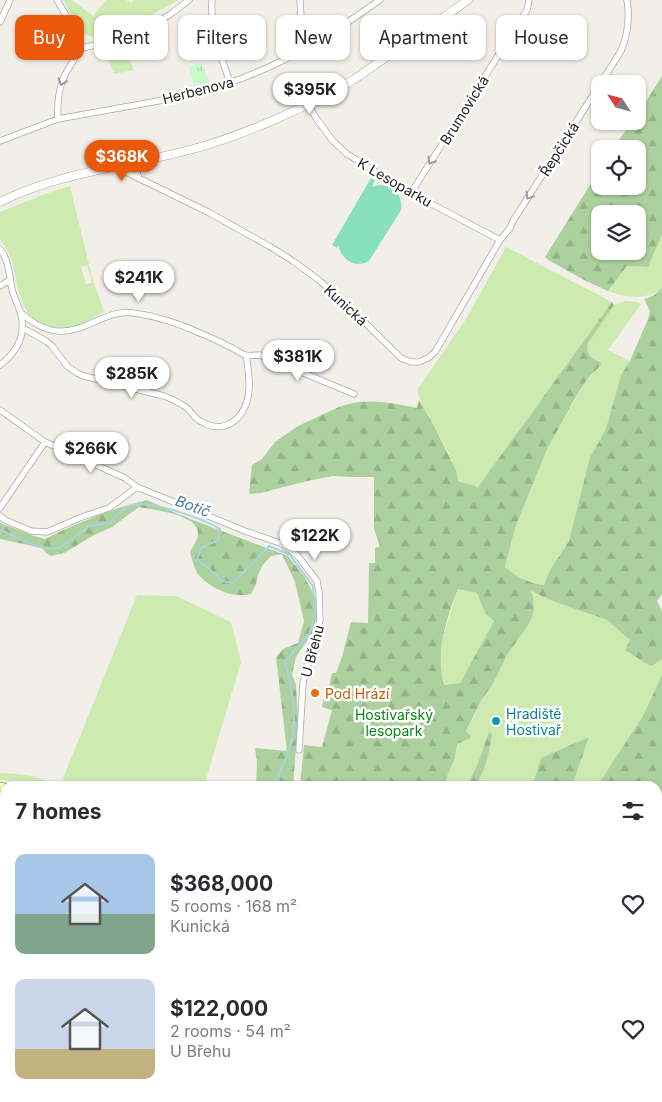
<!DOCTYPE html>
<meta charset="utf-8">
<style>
:root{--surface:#fff;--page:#f7f7f7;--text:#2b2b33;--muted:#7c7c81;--accent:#ea580c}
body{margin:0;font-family:Inter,sans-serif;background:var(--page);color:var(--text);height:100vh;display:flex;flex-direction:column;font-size:19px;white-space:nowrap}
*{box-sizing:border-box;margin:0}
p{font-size:16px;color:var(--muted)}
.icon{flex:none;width:28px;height:28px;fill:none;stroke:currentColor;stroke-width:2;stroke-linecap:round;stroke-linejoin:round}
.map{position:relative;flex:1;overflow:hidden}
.side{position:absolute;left:0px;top:781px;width:662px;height:321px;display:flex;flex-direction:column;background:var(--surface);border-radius:15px 15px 0 0;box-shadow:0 1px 4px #0004}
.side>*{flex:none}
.guide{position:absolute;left:15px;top:15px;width:632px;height:45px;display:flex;gap:10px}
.needle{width:32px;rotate:306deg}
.fabs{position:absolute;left:591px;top:75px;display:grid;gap:10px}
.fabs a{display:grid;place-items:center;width:55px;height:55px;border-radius:10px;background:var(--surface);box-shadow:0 1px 4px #0004;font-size:25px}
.price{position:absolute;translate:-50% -42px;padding:0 11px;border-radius:18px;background:#fff;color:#222;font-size:16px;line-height:32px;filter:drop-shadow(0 1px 2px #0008)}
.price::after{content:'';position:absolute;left:50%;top:30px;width:15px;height:11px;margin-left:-8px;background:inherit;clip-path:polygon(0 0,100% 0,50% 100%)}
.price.on{background:var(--accent);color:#fff}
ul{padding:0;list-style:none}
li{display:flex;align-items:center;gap:15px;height:125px;padding:0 15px}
li span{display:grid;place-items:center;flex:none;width:140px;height:100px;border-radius:10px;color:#555}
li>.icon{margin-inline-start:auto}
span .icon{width:60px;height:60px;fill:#fffc;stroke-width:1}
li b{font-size:21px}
h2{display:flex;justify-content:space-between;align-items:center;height:60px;padding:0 15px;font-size:21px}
.chip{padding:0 18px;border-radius:10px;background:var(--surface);box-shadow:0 1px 4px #0004;font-size:18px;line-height:45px}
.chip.on{background:var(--accent);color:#fff}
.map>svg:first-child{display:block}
.grass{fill:#cdebb0;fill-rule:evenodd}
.forest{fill:url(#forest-firs);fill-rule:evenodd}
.cemetery{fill:url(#cemetery-stones)}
.park{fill:url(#park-tufts)}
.pitch{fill:#88e0be}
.water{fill:url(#water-waves)}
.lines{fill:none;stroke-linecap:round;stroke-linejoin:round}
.stream{stroke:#aad3df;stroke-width:2}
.minor-casing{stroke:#a9a9a9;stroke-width:7}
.tertiary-casing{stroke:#a9a9a9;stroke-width:9}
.secondary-casing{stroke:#707d05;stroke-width:10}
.minor{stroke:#fff;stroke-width:5.5}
.tertiary{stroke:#fff;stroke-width:8}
.secondary{stroke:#f7fabf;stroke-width:9}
.oneway{stroke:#9c9c9c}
.food-dot{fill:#e8710a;stroke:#fff;stroke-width:2}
.culture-dot{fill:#0f9aa8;stroke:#fff;stroke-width:2}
.labels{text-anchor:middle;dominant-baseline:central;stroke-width:5;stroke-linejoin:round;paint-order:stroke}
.street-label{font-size:14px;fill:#222;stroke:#fff}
.food-label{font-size:14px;fill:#c56008;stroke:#fff;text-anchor:start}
.culture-label{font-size:14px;fill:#0d838f;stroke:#fff;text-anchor:start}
.park-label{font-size:14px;fill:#0c8416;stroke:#fff}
.water-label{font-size:15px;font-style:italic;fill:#4a7aab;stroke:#fff}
</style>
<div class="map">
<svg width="662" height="1102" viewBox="0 0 662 1102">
<defs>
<pattern id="forest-firs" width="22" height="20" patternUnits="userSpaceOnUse" patternTransform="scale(1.25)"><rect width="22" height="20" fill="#add19e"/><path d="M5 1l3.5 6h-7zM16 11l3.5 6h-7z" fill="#95b388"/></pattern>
<pattern id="cemetery-stones" width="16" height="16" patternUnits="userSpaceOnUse" patternTransform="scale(1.25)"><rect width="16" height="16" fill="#aacbaf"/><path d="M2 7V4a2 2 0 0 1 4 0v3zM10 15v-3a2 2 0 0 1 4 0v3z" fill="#92ae96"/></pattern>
<pattern id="park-tufts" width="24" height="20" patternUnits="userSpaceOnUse" patternTransform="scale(1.25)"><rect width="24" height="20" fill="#c8facc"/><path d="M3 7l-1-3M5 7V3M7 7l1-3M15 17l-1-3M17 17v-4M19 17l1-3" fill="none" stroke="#acd6af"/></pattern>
<pattern id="water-waves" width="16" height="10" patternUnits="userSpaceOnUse" patternTransform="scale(1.25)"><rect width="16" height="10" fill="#aad3df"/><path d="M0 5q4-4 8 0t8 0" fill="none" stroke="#92b5bf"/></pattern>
</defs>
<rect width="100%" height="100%" fill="#f2efe9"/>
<path class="grass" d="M63 0H72L93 16 106 0H126L131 3 134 0H179C151 16 125 27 95 38L80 32Z
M135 38 132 42 129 43 130 46 127 52 134 70 114 74 103 48ZM121 44 124 51 122 52 124 59 120 61 118 57 114 59 111 52V49H113L112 47Z
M70 186 92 277 104 312C95 316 86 323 77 326 68 328 59 328 50 327 21 321 19 290 13 266 12 260 10 254 6 248 5 245 1 242 0 239 0 232 0 219 0 212L45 194ZM87 265 92 283 86 284 81 267Z
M662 235V288C648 301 625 297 608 291L627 266 648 267Z
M506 247 612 302 478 487 458 481C455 462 443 443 434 426 428 414 420 404 417 390L466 319Z
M625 301 638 302 641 304 608 350 630 361 621 375 605 431 590 457 569 541 550 570 544 585C527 583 518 577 505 568L515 528 548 447C562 426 572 402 586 381 590 374 597 371 602 363 593 356 586 356 588 342L614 305Z
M458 589 477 593 485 613 494 621 460 683 444 685C443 679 440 672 440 666 440 639 450 614 458 589Z
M530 591 550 600 607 620 631 640 625 650 655 664 662 659V675L643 716 597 786H572L589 737 541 758 532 786H476L482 775 478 763 467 786H443L455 758 457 744 473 719 481 701 494 682 507 655 529 624 532 617 534 610 533 598Z
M137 595 176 596 231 622 241 662 204 786H42L25 782 0 780V773L18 774 36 777 60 786Z
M662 1038V1049L661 1051 662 1059V1086L658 1084V1043Z
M5 1045V1083L0 1081V1054Z
M38 1098H136L135 1102H111V1100H109L108 1102H48Z
M163 1098H195L199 1102H166Z"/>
<path class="forest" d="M662 76V235L648 267 627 266 608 291 584 280 550 261 545 257 600 169V186H638V149H613L632 121H638V114ZM600 214H638V251H600Z
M662 288V594L657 601 662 611V659L655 664 650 666 625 650 630 640 607 620 550 600 531 591 533 598 534 610 532 617 529 624 507 655 494 682 481 701 466 731 471 736 470 738 457 744 455 758 443 786H300L304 745 322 747 332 710 322 707 326 685 329 686 332 673H336L342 657 351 622 368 623 369 563H375V548L380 546 374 529V477H353L333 476 307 481 261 493 249 494 252 465 262 459 275 442 298 426 339 407C364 397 392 403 417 408L419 400 434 426 456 470 458 481 478 487 612 302 614 305 588 343C586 356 592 357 602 363 598 370 590 374 586 381 571 402 562 425 548 447L515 528 505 567C517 577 528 583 544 585L550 570 569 541 590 457 605 431 608 421 621 375 630 361 648 319 650 311 644 299 653 296ZM458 589 477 593 485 613 494 621 460 683 444 685C435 653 446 619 458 589Z
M147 500 185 517 288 556 304 576 316 599 317 614 313 632 296 657 292 674 296 685 298 721 293 786H256L257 762 255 748 287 751 276 657 283 649 298 643 304 621 295 582 282 554 271 556 262 566 258 575 256 584 251 594C233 599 209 588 198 574 194 568 192 559 190 552 193 546 198 540 198 533 198 514 153 510 139 507L112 527 96 534 64 553 51 556 46 553 42 548 0 539V523L34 536 45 539C79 522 111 509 147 500Z
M662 675V857L658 863V786H597L643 716Z
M489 732 492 734C489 753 486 768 476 786H467L478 763Z
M589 737 572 786H532L541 758Z
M658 1088 662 1089V1102H571L574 1098H658Z
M287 1098H462L461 1102H283Z"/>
<path class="cemetery" d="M11 1098H38L48 1102H9Z"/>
<path class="park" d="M201 62 210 84 195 89 189 67Z"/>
<path class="pitch" d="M371 178 375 180 372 187C387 181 404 192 401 210L369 261C355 269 342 260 338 245L337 248 332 245Z"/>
<path class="water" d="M662 857V1038L658 1043V863Z
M506 1098H540L542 1102H497Z"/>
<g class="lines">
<path class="stream" d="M0 530 31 544 46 549 60 548 89 526 110 523C118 514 126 505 138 504 158 503 204 519 220 529L218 540 201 548 197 559 223 581 233 583 269 546 290 555 313 586 315 613 310 633 285 661C292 690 299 721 289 750 285 762 279 774 273 786
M0 797H5
M468 1098 480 1102
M134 1102 135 1098
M294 1102 298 1098"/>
<g class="minor-casing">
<path id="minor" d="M57 0C63 11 77 31 78 42 80 56 69 65 64 77 58 91 57 104 58 119
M212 0C210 29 221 56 230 83
M300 0 301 17 313 46
M0 22 10 0
M124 38 144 31 172 13 189 0
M78 49 121 39
M308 104 316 118 333 141 347 154 411 193 500 240
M0 141 58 119 197 94 243 78 267 68 313 46 380 0
M133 162 139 178
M122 164 128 173 208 212 269 246 293 261 320 281 343 301 401 358 411 362H419L428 358 435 352 500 240 510 228 513 221 621 51C628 34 630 18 627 0
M411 193 527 10 529 0
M0 249C9 261 9 274 12 289 14 298 19 306 21 315 26 336 17 352 0 365
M0 286 10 280
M20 312C41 331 60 337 87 325 102 319 117 310 134 313 156 316 180 324 200 333 209 337 219 341 228 346 234 348 239 353 245 355 249 356 255 355 260 355L354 394
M23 328 46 341 52 346 67 366 77 373 84 376 164 396C172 399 181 403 188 409 193 414 195 419 202 422 227 436 247 416 249 390 250 379 248 367 246 355
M0 410 45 442 125 478 137 487 245 531 280 543 297 555 317 581 319 592 320 620 303 683 299 750
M0 508 45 442
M0 516 5 520 31 531 47 532 82 517 109 508 137 487
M0 841 5 842
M0 961 5 962"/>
</g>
<g class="tertiary-casing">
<path id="tertiary" d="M0 202C64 170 136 166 204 146 253 131 309 106 353 80 367 71 380 61 394 52 419 35 444 17 468 0"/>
</g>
<g class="secondary-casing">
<path id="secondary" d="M0 787 5 788
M160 1098 161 1102
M151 1102 152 1098"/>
</g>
<use href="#minor" class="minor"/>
<use href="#tertiary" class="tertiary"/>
<use href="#secondary" class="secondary"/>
</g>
<defs><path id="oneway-chevron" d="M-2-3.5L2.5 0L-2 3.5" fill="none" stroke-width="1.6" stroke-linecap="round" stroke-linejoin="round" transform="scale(1.25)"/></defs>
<g class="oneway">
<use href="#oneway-chevron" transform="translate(62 82) rotate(110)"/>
<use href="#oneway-chevron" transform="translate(431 161) rotate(122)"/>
<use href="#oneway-chevron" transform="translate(529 196) rotate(122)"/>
</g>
<circle class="food-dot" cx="315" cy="693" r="5"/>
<circle class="culture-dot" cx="496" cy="721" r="5"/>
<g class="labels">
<g class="street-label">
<text transform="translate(198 90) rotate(-14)">Herbenova</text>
<text transform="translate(464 110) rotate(-58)">Brumovická</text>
<text transform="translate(559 149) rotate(-58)">Řepčická</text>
<text transform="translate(395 182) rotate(30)">K Lesoparku</text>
<text transform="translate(346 305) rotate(43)">Kunická</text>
<text transform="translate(312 651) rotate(-75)">U Břehu</text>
</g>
<g class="food-label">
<text x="325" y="693">Pod Hrází</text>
</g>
<g class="culture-label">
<text x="506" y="713">Hradiště<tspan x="506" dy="16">Hostivař</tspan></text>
</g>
<g class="park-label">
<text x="394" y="714">Hostivařský<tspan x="394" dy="16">lesopark</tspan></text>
</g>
<g class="water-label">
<text transform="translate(193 506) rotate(20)">Botič</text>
</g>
</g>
</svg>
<div class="fabs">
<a><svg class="needle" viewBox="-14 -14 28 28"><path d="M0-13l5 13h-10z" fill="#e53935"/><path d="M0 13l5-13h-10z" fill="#7c7c81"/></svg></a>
<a><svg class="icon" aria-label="locate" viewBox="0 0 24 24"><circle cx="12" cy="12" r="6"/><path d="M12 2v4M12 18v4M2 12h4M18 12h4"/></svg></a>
<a><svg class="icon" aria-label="layers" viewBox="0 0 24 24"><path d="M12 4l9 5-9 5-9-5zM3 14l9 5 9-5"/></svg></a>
</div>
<b class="price" style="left:310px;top:115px">$395K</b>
<b class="price on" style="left:122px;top:182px">$368K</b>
<b class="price" style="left:139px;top:303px">$241K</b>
<b class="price" style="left:298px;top:382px">$381K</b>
<b class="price" style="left:132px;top:399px">$285K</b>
<b class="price" style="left:91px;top:474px">$266K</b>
<b class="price" style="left:315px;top:561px">$122K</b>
<div class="guide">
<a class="chip on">Buy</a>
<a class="chip">Rent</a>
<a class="chip">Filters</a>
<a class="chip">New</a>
<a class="chip">Apartment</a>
<a class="chip">House</a>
</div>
<section class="side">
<h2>7 homes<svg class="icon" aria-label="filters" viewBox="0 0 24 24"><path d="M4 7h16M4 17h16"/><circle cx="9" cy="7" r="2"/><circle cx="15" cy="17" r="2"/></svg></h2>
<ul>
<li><span style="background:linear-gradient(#a9c7e8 60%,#7fa58c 0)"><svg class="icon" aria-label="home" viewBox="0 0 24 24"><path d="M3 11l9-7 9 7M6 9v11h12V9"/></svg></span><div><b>$368,000</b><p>5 rooms · 168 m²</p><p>Kunická</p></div><svg class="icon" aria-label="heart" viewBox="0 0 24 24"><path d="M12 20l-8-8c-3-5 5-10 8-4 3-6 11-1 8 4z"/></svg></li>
<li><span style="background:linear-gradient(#c9d6e8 70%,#c2b280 0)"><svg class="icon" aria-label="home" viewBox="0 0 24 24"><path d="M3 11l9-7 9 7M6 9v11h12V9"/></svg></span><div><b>$122,000</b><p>2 rooms · 54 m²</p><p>U Břehu</p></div><svg class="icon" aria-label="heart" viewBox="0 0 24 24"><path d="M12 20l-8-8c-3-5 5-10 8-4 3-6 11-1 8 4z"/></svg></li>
</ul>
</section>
</div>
